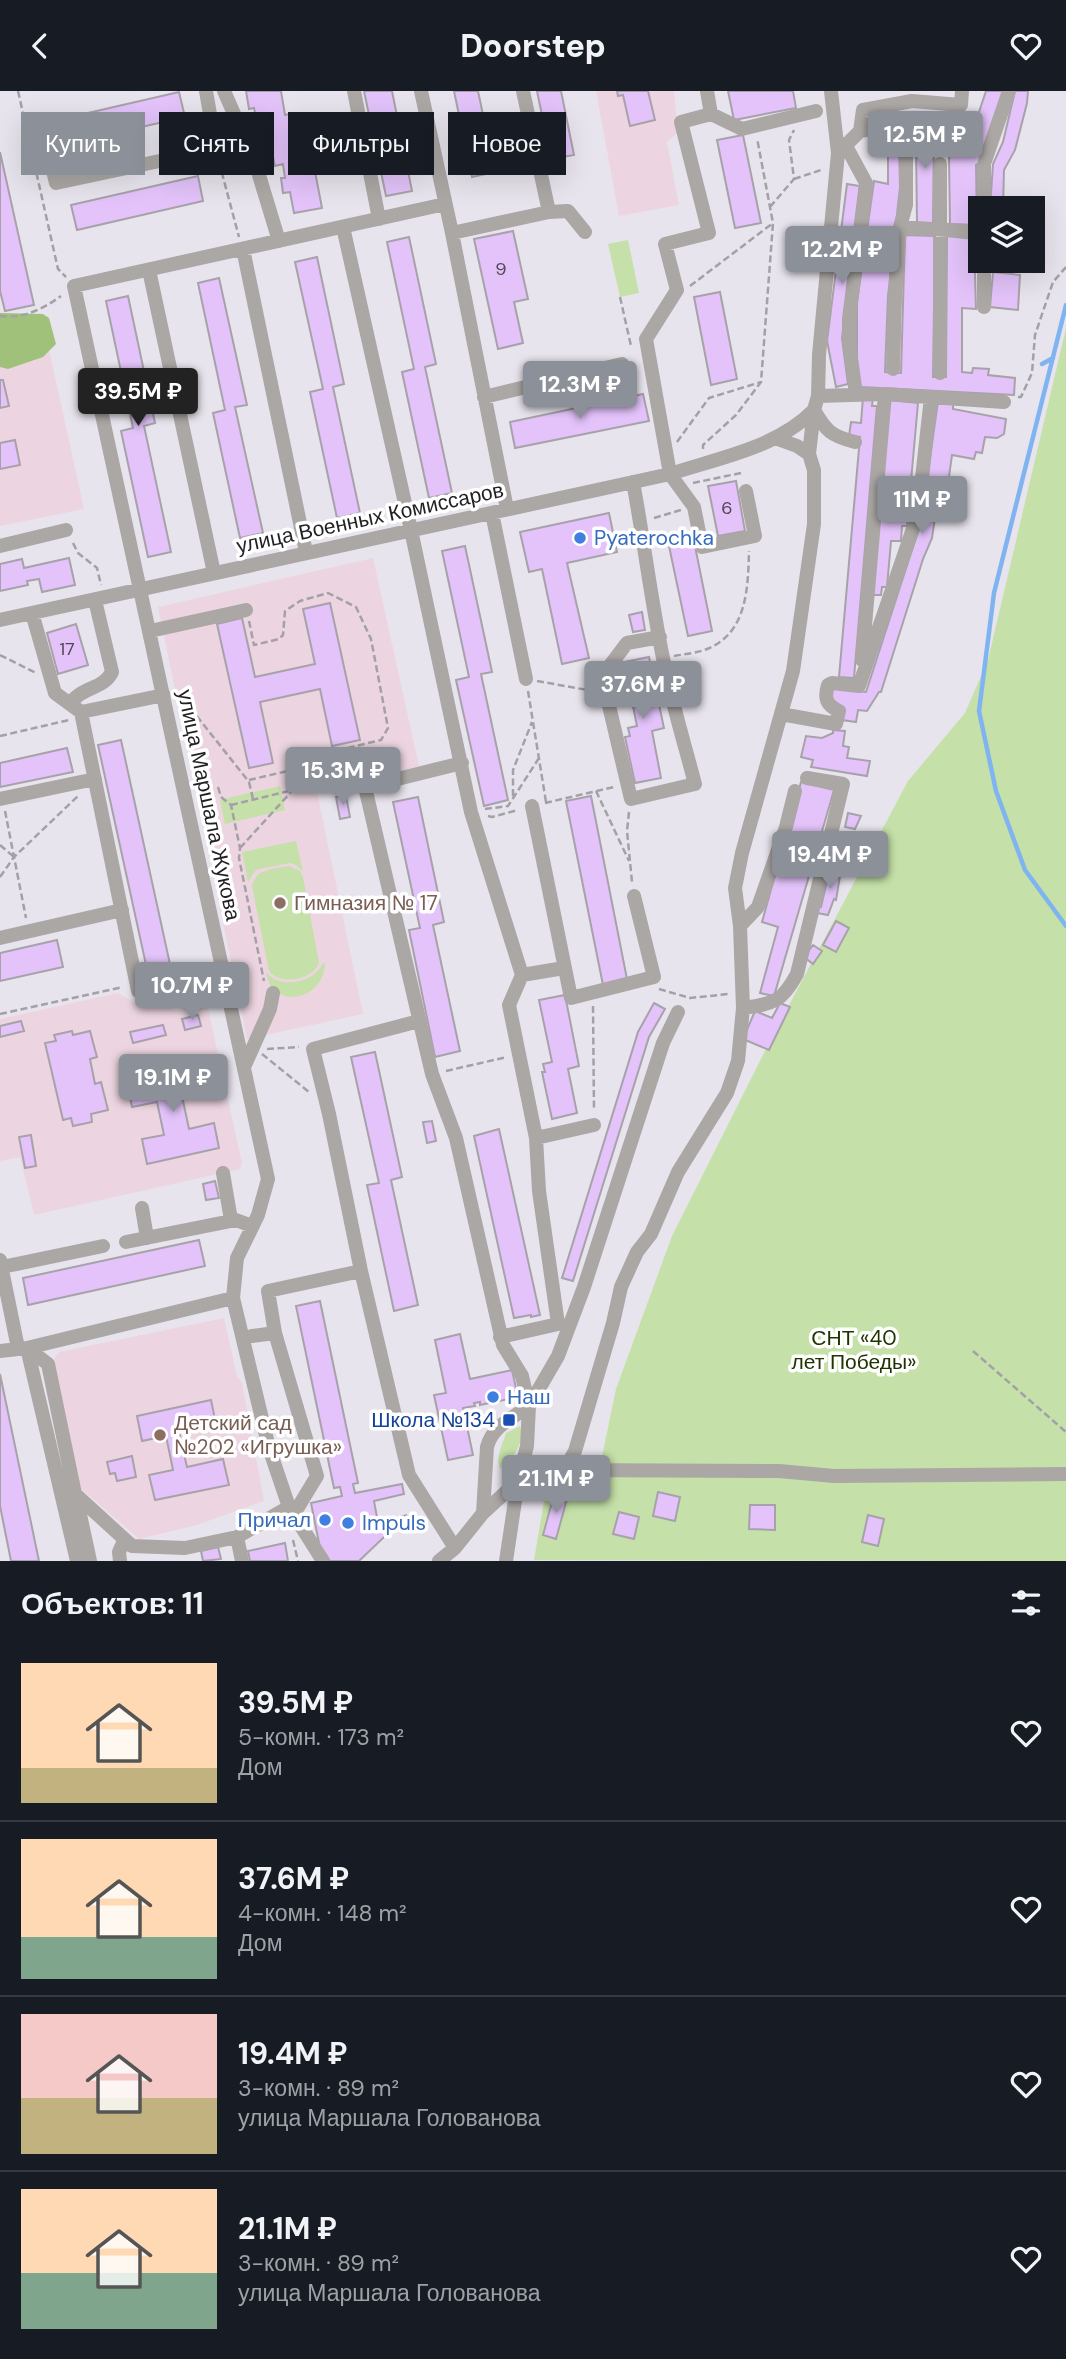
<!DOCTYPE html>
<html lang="ru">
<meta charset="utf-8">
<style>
:root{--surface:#171b24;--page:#20242c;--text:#f1f3f6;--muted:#9ea1a6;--line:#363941;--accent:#8c9099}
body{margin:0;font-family:"DM Sans",sans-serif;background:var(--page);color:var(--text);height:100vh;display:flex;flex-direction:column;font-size:26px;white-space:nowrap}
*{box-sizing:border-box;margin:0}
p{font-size:23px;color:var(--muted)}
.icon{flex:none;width:38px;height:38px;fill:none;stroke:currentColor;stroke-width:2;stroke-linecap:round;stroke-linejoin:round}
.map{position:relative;height:1470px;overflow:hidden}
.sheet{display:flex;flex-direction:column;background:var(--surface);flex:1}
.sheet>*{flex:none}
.guide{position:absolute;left:21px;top:21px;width:700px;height:63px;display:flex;gap:14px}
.fabs{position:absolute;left:968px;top:105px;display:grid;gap:14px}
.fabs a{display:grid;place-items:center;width:77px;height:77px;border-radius:0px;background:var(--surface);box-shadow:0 7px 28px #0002;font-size:35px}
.price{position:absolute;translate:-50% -60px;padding:0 16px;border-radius:7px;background:var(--accent);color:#fff;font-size:23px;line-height:46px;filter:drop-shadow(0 2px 4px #0008)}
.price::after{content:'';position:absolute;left:50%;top:42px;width:21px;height:16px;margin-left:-10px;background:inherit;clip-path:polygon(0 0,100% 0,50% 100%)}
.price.selected{background:#222;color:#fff}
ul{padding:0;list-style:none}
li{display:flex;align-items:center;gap:21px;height:175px;padding:0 21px}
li+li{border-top:2px solid var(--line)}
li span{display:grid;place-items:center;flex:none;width:196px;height:140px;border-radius:0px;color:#555}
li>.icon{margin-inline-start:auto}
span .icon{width:84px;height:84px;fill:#fffc;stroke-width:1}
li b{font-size:30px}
h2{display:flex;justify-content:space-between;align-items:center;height:84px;padding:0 21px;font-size:30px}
.chip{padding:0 24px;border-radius:0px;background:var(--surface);box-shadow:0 7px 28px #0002;font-size:24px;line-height:63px}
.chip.selected{background:var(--accent);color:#fff}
header{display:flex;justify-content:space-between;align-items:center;height:91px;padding:0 21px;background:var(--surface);font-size:32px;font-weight:800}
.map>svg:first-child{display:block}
.education{fill:#ecd5e0}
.green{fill:#c5e0a8}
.forest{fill:#a0c179}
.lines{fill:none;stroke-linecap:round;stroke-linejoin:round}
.stream{stroke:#7fb4f1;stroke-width:4.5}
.building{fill:#e3c3fa;stroke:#a7a2aa;stroke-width:2}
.path{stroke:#a3a0a7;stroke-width:2.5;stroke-dasharray:7 3.5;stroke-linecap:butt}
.minor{stroke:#aba7a5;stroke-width:14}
.shop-dot{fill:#3f7fe0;stroke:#fff;stroke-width:2.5}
.education-dot{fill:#8d6e63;stroke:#fff;stroke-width:2.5}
.transit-dot{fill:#1a4fb4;stroke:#fff;stroke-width:2.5}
.labels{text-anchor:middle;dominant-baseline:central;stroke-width:7;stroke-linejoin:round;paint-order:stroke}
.number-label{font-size:18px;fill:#514858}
.street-label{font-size:21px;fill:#201f22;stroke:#fff}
.shop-label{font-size:21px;fill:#366cbe;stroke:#fff;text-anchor:start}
.education-label{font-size:21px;fill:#785e54;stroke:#fff;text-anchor:start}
.park-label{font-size:21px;fill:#203400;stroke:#fff}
.transit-label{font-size:21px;fill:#164399;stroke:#fff;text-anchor:end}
</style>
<header><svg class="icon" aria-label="back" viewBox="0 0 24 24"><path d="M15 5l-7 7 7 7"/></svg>Doorstep<svg class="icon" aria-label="heart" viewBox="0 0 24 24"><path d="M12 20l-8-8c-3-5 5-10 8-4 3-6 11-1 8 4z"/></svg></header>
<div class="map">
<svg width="1066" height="1470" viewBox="0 0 1066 1470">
<rect width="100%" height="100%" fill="#e8e4ed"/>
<path class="education" d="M596 0H674L678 41 667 51 679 114 619 125Z
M43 231 84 418 0 435V240Z
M373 467 419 675 317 701 363 923 247 948 158 516Z
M118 902 144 917 161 911 176 920 207 913 242 1072 240 1078 34 1124 20 1066 0 1070V928Z
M224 1227 237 1285 242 1292 264 1410 197 1434 139 1448 79 1396 54 1268 59 1261Z"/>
<path class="green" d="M628 149 639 202 620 206 608 153Z
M1066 237V1470L534 1469 548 1387 598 1385 616 1298 672 1145 769 952 908 690 965 622 988 569Z
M280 695 285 719 225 733 220 709Z
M296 750 303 781 296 774 290 772 259 778 255 780 248 791 242 761Z
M289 775 300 780 303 786 319 872C313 889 280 895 269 880L252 795C256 777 274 778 289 775Z
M323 872H325C324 910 272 920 266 881 280 899 314 892 323 872Z
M520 1335C525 1353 513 1366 501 1378 494 1368 503 1353 506 1342Z"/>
<path class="forest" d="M0 222 43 223 49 227 56 253 43 266 8 278 0 276Z"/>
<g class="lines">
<path class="stream" d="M1066 214 994 502 979 620 996 700 1025 779 1066 835
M1042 273 1053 267"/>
</g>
<path class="building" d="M246 0H281L285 24 294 22 302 67 312 65 322 117 294 122 290 101 283 102 281 87H285L283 73 275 75 272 61 266 62 263 43 269 42 266 29 257 31 254 17 249 18Z
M364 0H392L412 100 386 105Z
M454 0H478L495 81 472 86Z
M537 0H561L574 64 551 68Z
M617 0H648L655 29 630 35 623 4 618 5Z
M728 0H793L796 17 734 29Z
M986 0H1004L979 72 976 74 977 134 950 133 949 68 955 47 969 51Z
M1015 0H1028L1027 12 1015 59 1004 79 1003 117H990L993 73 1003 51Z
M179 1 185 26 59 55 53 30Z
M934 31 933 132H917L916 52 913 33Z
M743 44 761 132 735 137 717 49Z
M888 51 899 52 900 96 888 205 885 281 901 282 905 144 935 145 933 286H946L947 145 974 148 976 218 962 217V281L972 282 973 277 989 278 988 284 1015 287 1014 304 861 296 857 287V211L874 90 888 93Z
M0 61 34 214 5 220 0 200Z
M198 85 203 110 77 139 71 114Z
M847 93 860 95 842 247 848 293 836 296 827 250Z
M513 140 528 208 514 211 523 252 498 258 474 148Z
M409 146 436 273 425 276 452 402 429 407 402 281 414 278 387 151Z
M317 166 344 293 333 296 360 422 337 427 310 301 323 298 295 171Z
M993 181 1020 184 1018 219 990 216Z
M219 187 247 314 235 316 263 442 240 447 213 322 225 319 198 192Z
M720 201 737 288 711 294 694 206Z
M128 205 155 332 144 335 171 461 148 466 121 340 133 337 106 210Z
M0 289H3L9 315 0 317Z
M643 303 649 330 515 357 510 331Z
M863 306H873L872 315H877L854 587 839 586 860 346 849 345 851 331 861 332Z
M890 309 918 312 907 435H902L901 450H891L887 496H882L881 504H872Z
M938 310 953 311V318L1006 328 1004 343 997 347 985 346 982 362 976 361 974 368 952 364 947 400 939 399 932 447 923 468 881 601H879L867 620 858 619 856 631 842 629 829 610 831 597 866 601 921 431Z
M15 349 20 374 0 378V352Z
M736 390 745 440 718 445 708 395Z
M609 422 617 461 567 472 589 567 562 573 542 478 529 481 520 441Z
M694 450 712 540 688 545 669 455Z
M465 455 492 581 481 583 508 709 484 715 456 589 469 586 442 460Z
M69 467 75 494 42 501 39 488 27 490 28 494 0 500V473L22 468 24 477Z
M330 512 360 649 332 655 320 598 260 611 273 672 249 677 217 533 242 527 255 586 315 573 303 518Z
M642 521 645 539 633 541 629 524Z
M76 533 88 574 58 583 47 542Z
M649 566 664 637 652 640 661 687 635 692 625 646 630 645 628 637 637 635 624 571Z
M833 639 845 640 843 655 849 656 847 667 870 670 867 685 811 676 813 669 801 666 806 645 822 647 833 642Z
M121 649 173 887 150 892 98 654Z
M67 657 73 681 0 696V672Z
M801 691 834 699 774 905 760 902 778 836 762 831Z
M346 705 350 726 340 728 336 706Z
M591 705 627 888 603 894 566 710Z
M418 706 444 831 433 834 460 960 435 966 409 839 420 837 393 711Z
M848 722 861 725 855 738 845 736Z
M830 777 841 779 836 809 834 808 828 824 817 822 818 815 821 816Z
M836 830 849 837 836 861 823 854Z
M57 849 63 876 0 890V862Z
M813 854 822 860 813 873 804 866Z
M565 904 579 975 568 978 577 1022 552 1028 542 981H545L543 973 552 971 539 909Z
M654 912 665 918 649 946 573 1190 562 1187 638 941Z
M780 912 790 916 769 959 743 948 755 920 772 927Z
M198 924 201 935 185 939 182 928Z
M21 930 24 940 0 946V935Z
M163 934 166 944 133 952 130 941Z
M72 940 73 944 90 940 97 966 90 968 95 993 101 991 108 1019 91 1023 92 1031 73 1035 71 1027 63 1029 45 952 56 950 54 944Z
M375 961 402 1086 391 1089 418 1214 394 1220 367 1094 379 1092 351 966Z
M201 974 206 1000 182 1005 189 1038 214 1032 219 1057 147 1073 142 1048 164 1044 157 1011 132 1016 127 990Z
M432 1030 436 1050 427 1052 423 1031Z
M499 1038 540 1224 531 1226V1224L514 1227 474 1045Z
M31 1044 36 1075 25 1077 19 1046Z
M215 1090 219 1107 206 1109 203 1093Z
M199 1149 205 1175 28 1214 23 1187Z
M320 1210 358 1392 353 1393 355 1402 402 1393 404 1403 374 1410 378 1432 407 1424 359 1470H330L320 1457 311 1412 342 1405 340 1396 334 1397 296 1215Z
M460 1243 470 1288 512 1279 518 1306 480 1314V1311L474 1312 475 1315 463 1317 473 1364 448 1369 434 1304 446 1302 435 1249Z
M0 1283 39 1470H11L0 1415Z
M211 1309 216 1333 179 1341 187 1376 223 1368 229 1394 155 1409 149 1384 173 1379 166 1345 142 1350 137 1325Z
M132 1365 136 1386 117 1390 115 1382 110 1383 107 1371Z
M576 1389 592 1390V1404L576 1403Z
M555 1400 568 1404 556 1448 543 1444Z
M658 1401 680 1406 675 1430 653 1425Z
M750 1414H775V1439L749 1438Z
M619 1421 639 1426 634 1448 613 1443Z
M868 1424 884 1428 878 1455 862 1451Z
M285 1452 288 1470H250L248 1460Z
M218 1456 221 1468 203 1470 201 1460Z"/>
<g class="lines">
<path class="path" d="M18 0 58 178 66 186
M219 71 239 146
M794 88 824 78
M770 116 794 88 789 49 794 39
M690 195 773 132
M620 206 631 255
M0 225C23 228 43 218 61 205
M1018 306H1021L1032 282 1035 244 1053 191 1066 176
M677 351 709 307 761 291
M703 358V354L736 324 761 291 773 132 757 47
M693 392 741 382
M654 427 681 419
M73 452 78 462 97 477 101 494
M249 530 254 554 279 548 283 544 285 520 300 510 328 502 356 516 371 548 388 637 381 649 310 666 306 676
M0 564 36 582
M674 565C685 563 697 562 707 558 747 542 748 498 749 460
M537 590 593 600
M528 600 546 711
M175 606 181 605 249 691 253 708
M0 645 69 629
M249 689 309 675 354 687
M218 696 221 706 231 714 240 757 239 767 264 890
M596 700 629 770
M513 705V679L532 631
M545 712 614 696
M231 714 293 699 301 677
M485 718 508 715 539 667
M5 720 26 827
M629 721 627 740 632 791
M488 725 492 726 518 719
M0 754 14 766
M240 757 292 700
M0 786 14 766 78 705
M152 897 211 886
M659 898 690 907 728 903
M593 915 594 1020
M0 923 123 896
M267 958 299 956
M262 963 309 1001
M446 980 507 966
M973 1260 1066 1341
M293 1449 298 1470"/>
<path class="minor" d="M224 0 255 71 279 150
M354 0 379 128
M421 0 452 142 507 418
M707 0 711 23 681 31 709 142 665 153 677 199 646 248 670 383 694 416 702 456 755 445 746 400
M711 23 742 38 816 20
M860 40 863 19 912 10 961 14 962 0
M846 55 866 92 849 228V253L856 303
M838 62 860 40 900 33 906 51V114L900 136 895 206 893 278
M985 70 1009 0
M940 73V282
M984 74V117
M52 76 56 92 216 58 206 0
M549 121 568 120 585 141
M343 136 411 439 471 721 522 884 509 914 536 1047 539 1100 558 1233 500 1246
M900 136 980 141
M452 142 549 121 523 0
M243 158 306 461
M149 179 214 482
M984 216V170
M818 305 885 303 1004 311
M484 306 622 273
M775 347 797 355 809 363
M633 391C644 450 651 509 663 567 671 609 684 651 695 693L631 708 602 585 627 552 660 546
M492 422 526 588
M0 455 66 439
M32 522 55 602 81 621 138 900
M0 529 670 383C718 367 777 357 814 319 826 340 831 345 855 351
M150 540 246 519
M862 569 885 303
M859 595 918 423 931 306
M70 613C82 595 103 599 112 581L95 509
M81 621 164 604
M781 623 836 633 839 620C826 614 824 607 828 594L832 592 859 595
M462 672 365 696 432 983 456 1047 503 1254 522 1285 529 1315C513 1327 492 1335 487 1356L483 1422
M0 708 95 688
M532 715 571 907 654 886 634 805
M740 835 758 816 786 736 795 700
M0 847 122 819
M522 884 564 877
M743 917C773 913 782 911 797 883L843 693 807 687
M419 930 313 958 329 1023 361 1180 409 1384 455 1457
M245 974 270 918 273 902
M536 1047 594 1034
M223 1082 231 1129
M142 1117 147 1147
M126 1151 236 1129 252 1135
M0 1169 18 1257
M2 1176 103 1155
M252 1245 275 1242
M27 1257 48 1273 75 1403 132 1455 185 1457 237 1446 289 1416
M27 1257 77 1470
M0 1260 27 1257 233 1207
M564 1379 779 1380 834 1385 1066 1383
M76 1405 90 1470
M294 1423 317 1385 275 1242 268 1200 361 1180
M237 1446 242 1470
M120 1470 119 1461 124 1450
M323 1470 289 1416 269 1357 233 1207 237 1167 258 1124 268 1088 74 195 445 113
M439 1470 455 1457 483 1422 518 1390 540 1382 564 1379 575 1360 613 1232 621 1196 637 1161 651 1143 678 1081 727 1002 738 970 743 917 740 835 735 797 742 762 793 580 814 433V379L809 363 814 319 818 305 819 264 838 62 831 0
M506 1470 518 1390 527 1355 529 1315 558 1265 584 1196 663 952 678 921"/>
</g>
<g class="shop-dot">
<circle cx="580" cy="447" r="7"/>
<circle cx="493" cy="1306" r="7"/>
<circle cx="325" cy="1429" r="7"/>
<circle cx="348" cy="1432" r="7"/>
</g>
<g class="education-dot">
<circle cx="280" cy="812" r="7"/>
<circle cx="160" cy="1344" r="7"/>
</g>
<rect class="transit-dot" x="502" y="1322" width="14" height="14" rx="3.5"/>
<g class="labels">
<g class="number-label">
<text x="501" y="178">9</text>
<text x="727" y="417">6</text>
<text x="67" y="558">17</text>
</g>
<g class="street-label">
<text transform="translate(370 427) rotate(-12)">улица Военных Комиссаров</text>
<text transform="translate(209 714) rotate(78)">улица Маршала Жукова</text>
</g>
<g class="shop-label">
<text x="594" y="447">Pyaterochka</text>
<text x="507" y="1306">Наш</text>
<text x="311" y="1429" text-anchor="end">Причал</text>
<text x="362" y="1432">Impuls</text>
</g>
<g class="education-label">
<text x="294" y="812">Гимназия № 17</text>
<text x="174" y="1332">Детский сад<tspan x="174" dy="24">№202 «Игрушка»</tspan></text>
</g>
<g class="park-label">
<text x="854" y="1247">СНТ «40<tspan x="854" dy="24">лет Победы»</tspan></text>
</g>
<g class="transit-label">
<text x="495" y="1329">Школа №134</text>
</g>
</g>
</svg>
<div class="fabs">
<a><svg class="icon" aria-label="layers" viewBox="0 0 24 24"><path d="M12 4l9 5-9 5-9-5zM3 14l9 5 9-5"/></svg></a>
</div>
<b class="price" style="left:925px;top:80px">12.5M ₽</b>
<b class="price" style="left:842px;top:195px">12.2M ₽</b>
<b class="price" style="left:580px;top:330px">12.3M ₽</b>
<b class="price selected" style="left:138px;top:337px">39.5M ₽</b>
<b class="price" style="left:922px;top:445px">11M ₽</b>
<b class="price" style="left:643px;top:630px">37.6M ₽</b>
<b class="price" style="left:343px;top:716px">15.3M ₽</b>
<b class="price" style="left:830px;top:800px">19.4M ₽</b>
<b class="price" style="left:192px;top:931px">10.7M ₽</b>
<b class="price" style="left:173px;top:1023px">19.1M ₽</b>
<b class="price" style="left:556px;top:1424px">21.1M ₽</b>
<div class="guide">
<a class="chip selected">Купить</a>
<a class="chip">Снять</a>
<a class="chip">Фильтры</a>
<a class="chip">Новое</a>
</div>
</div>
<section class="sheet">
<h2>Объектов: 11<svg class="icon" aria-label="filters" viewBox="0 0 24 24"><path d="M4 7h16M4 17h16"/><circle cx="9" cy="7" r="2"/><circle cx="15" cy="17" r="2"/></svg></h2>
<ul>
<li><span style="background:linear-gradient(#ffd9b3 75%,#c2b280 0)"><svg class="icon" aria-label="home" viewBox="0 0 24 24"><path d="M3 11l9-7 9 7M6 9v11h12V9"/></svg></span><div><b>39.5M ₽</b><p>5-комн. · 173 m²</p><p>Дом</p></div><svg class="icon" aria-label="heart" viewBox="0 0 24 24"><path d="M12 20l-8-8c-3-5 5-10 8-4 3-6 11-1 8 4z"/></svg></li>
<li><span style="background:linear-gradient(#ffd9b3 70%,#7fa58c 0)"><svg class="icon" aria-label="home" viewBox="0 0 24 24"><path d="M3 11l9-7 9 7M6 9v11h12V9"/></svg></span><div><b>37.6M ₽</b><p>4-комн. · 148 m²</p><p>Дом</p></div><svg class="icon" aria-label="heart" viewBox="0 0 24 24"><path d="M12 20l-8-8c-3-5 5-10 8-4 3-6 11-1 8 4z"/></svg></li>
<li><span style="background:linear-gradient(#f6c9c9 60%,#c2b280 0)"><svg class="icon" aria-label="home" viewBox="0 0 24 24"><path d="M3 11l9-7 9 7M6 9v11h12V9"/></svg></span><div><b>19.4M ₽</b><p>3-комн. · 89 m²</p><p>улица Маршала Голованова</p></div><svg class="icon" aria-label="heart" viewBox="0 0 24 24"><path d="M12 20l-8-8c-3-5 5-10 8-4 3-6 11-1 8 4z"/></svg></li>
<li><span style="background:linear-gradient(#ffd9b3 60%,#7fa58c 0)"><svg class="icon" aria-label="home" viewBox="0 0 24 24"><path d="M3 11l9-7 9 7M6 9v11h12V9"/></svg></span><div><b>21.1M ₽</b><p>3-комн. · 89 m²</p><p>улица Маршала Голованова</p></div><svg class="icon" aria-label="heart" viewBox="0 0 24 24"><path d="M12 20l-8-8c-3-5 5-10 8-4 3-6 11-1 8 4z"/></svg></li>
</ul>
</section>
